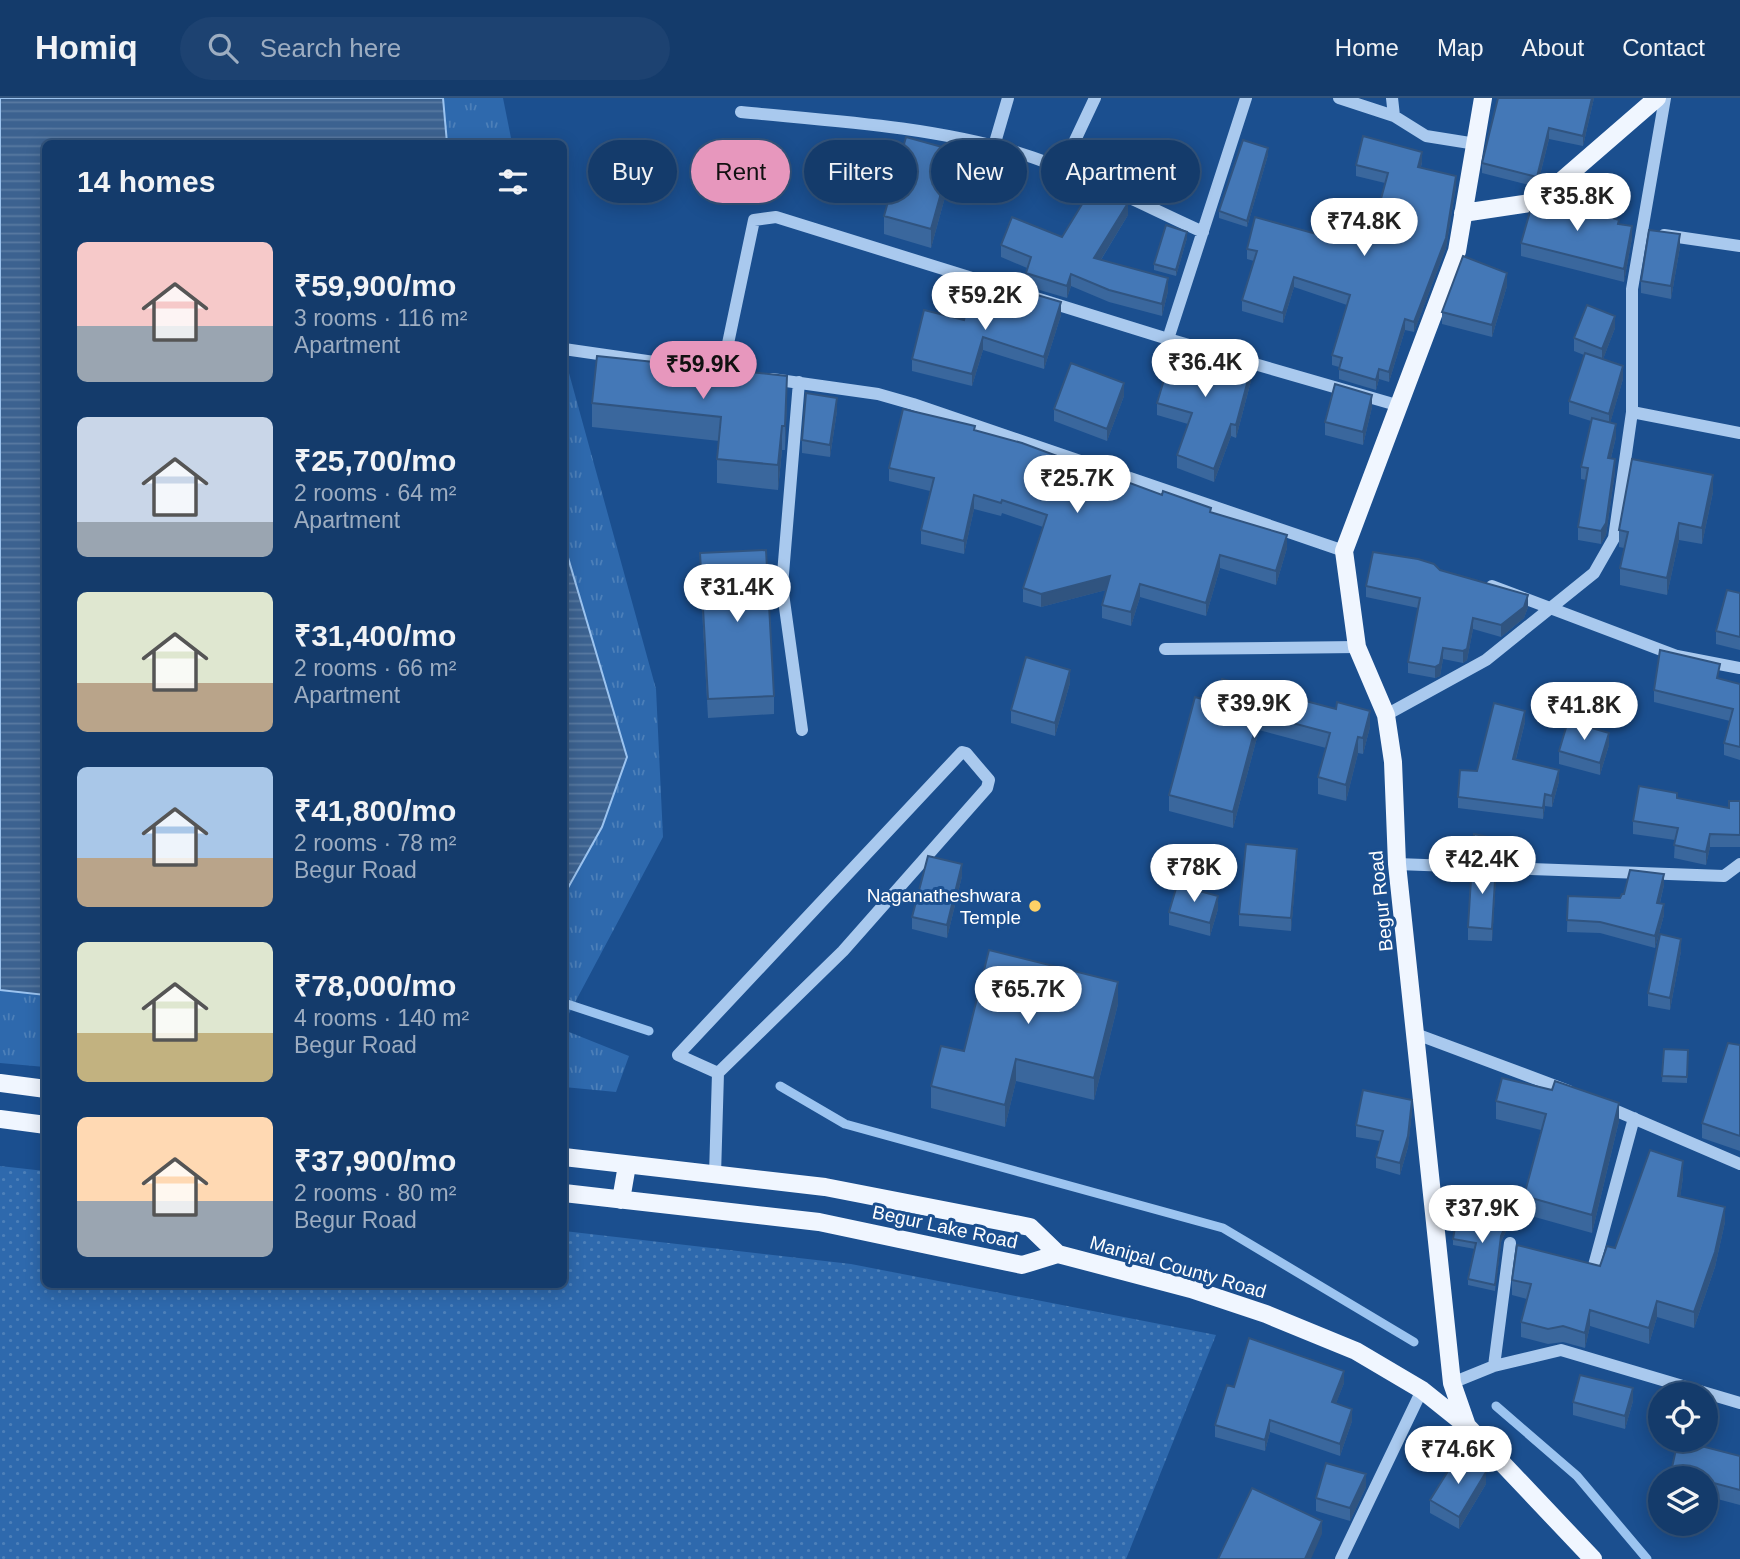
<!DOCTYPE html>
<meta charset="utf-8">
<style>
:root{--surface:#143b6b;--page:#1d4271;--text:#f1f3f6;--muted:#9dadc1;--line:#33557e;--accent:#e797bd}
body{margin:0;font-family:Helvetica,sans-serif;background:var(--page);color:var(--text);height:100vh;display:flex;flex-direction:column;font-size:26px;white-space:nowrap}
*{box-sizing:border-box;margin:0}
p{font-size:23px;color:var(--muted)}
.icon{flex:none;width:38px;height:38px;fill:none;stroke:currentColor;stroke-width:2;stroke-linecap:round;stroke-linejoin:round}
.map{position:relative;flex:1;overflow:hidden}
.drawer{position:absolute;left:42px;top:42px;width:525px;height:1148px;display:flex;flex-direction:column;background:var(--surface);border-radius:10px;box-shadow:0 4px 18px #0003,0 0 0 2px var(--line)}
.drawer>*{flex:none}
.top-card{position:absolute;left:588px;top:42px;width:665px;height:63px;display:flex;gap:14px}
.fabs{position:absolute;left:1648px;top:1284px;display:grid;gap:14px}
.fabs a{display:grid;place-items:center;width:70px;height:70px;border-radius:50%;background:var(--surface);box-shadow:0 4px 18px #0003,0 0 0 2px var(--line);font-size:35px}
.price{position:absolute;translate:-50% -60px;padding:0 16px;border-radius:24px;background:#fff;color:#222;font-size:23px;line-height:46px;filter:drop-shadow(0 2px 4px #0008)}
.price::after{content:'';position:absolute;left:50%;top:42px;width:21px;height:16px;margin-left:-10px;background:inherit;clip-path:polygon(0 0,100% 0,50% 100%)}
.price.selected{background:var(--accent);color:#111}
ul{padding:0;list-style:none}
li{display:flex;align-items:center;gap:21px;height:175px;padding:0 35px}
li span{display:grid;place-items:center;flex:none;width:196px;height:140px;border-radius:10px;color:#555}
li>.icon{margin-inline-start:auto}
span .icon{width:84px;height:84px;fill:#fffc;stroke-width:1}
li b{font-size:30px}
h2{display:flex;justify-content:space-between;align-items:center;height:84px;padding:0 35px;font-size:30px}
.pill{padding:0 24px;border-radius:32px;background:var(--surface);box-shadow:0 4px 18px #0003,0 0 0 2px var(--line);font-size:24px;line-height:63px}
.pill.selected{background:var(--accent);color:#111}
header{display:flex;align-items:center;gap:42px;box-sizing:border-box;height:98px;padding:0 35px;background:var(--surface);border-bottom:2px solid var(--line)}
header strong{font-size:33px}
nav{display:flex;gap:38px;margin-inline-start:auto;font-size:24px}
.search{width:490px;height:63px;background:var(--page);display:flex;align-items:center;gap:18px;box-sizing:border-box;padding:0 24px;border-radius:38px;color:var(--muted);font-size:26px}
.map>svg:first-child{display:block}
.grass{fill:url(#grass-dots)}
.park{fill:url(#park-tufts)}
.water{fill:url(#water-rules);stroke:#9cc4f0;stroke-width:2}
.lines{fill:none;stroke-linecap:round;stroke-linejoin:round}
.stream{stroke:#9cc4f0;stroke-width:9}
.minor{stroke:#a9c9ee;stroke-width:12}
.major{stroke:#f0f6ff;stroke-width:18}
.wall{fill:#3a679d}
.shaded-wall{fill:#305480}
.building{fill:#4478b7;stroke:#305480;stroke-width:2}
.poi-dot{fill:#ffd166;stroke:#1b4f8f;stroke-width:2.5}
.labels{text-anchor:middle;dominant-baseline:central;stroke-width:6;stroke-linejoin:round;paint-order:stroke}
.poi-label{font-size:19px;fill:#fff;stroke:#1b4f8f;text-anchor:end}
.street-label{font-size:19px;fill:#fff;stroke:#1b4f8f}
</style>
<header>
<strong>Homiq</strong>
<div class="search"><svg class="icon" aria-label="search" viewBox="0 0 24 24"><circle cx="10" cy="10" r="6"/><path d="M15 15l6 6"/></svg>Search here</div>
<nav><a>Home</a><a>Map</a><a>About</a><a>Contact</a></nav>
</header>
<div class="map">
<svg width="1740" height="1461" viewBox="0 0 1740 1461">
<defs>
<pattern id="grass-dots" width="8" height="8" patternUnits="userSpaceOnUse" patternTransform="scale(1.75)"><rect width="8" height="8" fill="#2e69ad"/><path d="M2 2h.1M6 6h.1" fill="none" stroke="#4d80b9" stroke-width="1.8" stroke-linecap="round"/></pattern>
<pattern id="park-tufts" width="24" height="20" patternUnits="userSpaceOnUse" patternTransform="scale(1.75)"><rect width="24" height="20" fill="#2e69ad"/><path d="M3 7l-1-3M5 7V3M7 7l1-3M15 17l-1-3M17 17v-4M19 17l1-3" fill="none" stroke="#4d80b9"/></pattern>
<pattern id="water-rules" width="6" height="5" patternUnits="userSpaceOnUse" patternTransform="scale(1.75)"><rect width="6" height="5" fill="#3c6290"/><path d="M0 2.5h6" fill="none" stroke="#597aa1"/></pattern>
</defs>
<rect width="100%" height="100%" fill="#1b4f8f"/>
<path class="grass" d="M0 1068 45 1073 46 1186H564V1133L851 1166 1216 1237 1126 1461H0Z"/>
<path class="park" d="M443 0H503L512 45H447Z
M564 257 656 591 663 739 564 925V797L602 729 627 659 564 446Z
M0 892 45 897V969L0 965Z
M564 932 629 958 616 994 564 989Z"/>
<path class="water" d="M0 0H443L447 45 46 46 45 897 0 892Z
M564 446 627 659 602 729 564 797Z"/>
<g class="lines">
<path class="stream" d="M564 905 649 933
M780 988 845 1026 1223 1130 1414 1244
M1496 1308 1577 1378 1647 1461"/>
<path class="minor" d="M1339 0 1394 18
M1392 0 1394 18 1426 38 1476 46
M741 14C833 23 927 28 1016 54 1081 74 1141 106 1203 134
M994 48 1008 0
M1062 70 1095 0
M1664 137 1740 148
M1168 241 1246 0
M564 251 668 266
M722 274 754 122 776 119 1168 241 1400 308
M772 281 878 296 913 306 1344 453
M799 284 782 488 802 632
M1632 314 1740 335
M1492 488 1677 558 1740 570
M1165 551 1357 549
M1386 617 1486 562 1594 475 1614 440 1632 314V191L1665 0
M962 654 966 655 989 682 987 690 843 853 718 975 678 957Z
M1397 766 1724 778 1740 766
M1416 936 1569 993
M1605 1008 1740 1066
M715 1077 718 975
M1593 1171 1634 1020
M1494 1268 1510 1145
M1452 1285 1494 1268 1561 1252 1740 1305
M1341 1461 1422 1292"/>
<path class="major" d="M1483 0 1457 153 1344 453 1357 549 1386 617 1393 664 1397 766 1452 1285 1467 1328 1593 1461
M1463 115 1537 104 1657 0
M0 985 46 991
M0 1021 46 1027
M564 1059 825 1089 1030 1129 1058 1156 1191 1191 1266 1216 1356 1253 1422 1292 1467 1328
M564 1095 819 1124 1022 1167 1058 1156
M621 1102 627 1067"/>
</g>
<path class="wall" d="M1594 0 1583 48 1549 41 1537 89 1482 75V65Z
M1268 57 1247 129 1219 120V113Z
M1422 64 1421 69 1456 88 1446 150 1414 234 1405 232 1389 284 1379 281 1376 292 1339 281V269L1332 267V257L1347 207 1294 189 1283 225 1242 213V202L1254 163 1247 161V151L1372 134 1385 85 1356 78V67Z
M953 70 931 150 884 136V118Z
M1128 117 1101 162 1168 193 1162 218 1109 204 1071 188 1067 200 1026 188V175L1027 170 1001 159V147L1062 139Z
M1619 126 1632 140 1624 184 1521 158V145Z
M1187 140 1176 178 1154 172V166Z
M1680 149 1671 201 1641 195V183Z
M1507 188 1492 239 1442 226V214Z
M1061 217 1044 271 983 252 972 288 912 273V261L964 222Z
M1615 230 1603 261 1623 281 1610 325 1616 339 1611 360 1615 374 1606 437 1601 446 1578 442V429L1586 382 1581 381V369L1591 323 1569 316V303L1584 257 1574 253V240Z
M1252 279 1236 340 1231 338 1214 384 1177 370V357L1188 326 1157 317V305Z
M1124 298 1107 343 1054 323V311Z
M787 302 785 352H782L778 392 717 385V361L719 343 592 329V305Z
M1372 309 1363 347 1325 337V324Z
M837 313 830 359 802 355V342Z
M975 332 1211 415 1287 450 1276 487 1220 470 1206 518 1140 499 1131 528 1102 520V507L1106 492 1041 509 1023 504V490L1043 429 1002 415 1001 418 974 411 964 456 921 446V432L930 393 889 383V370Z
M1713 394 1702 446 1679 442 1667 497 1620 487V470L1624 450 1619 449V432Z
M700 455 774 598V616L708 620 700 474Z
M1440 472 1528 509 1524 520 1501 539 1473 531 1467 562 1463 565 1443 561 1440 578 1435 580 1408 575V564L1418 510 1366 499V488Z
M1740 495V552L1716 546V533Z
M1720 581 1740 586V662L1724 657V645L1730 623 1654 604V592Z
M1070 585 1055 638 1011 625V612Z
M1216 605 1370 629 1363 656 1358 655 1346 703 1318 696V679L1326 650 1259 632 1233 730 1169 713V697Z
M1525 624 1516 661 1559 683 1552 709 1545 708 1543 721 1458 710V699L1477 673Z
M1609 647 1600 677 1559 666V653Z
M1677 700 1729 710 1740 703V749H1710L1706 767 1674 760 1675 742 1633 736V723Z
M1474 736 1498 741 1497 761 1473 760Z
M1297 763 1291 833 1239 828V816Z
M962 778 947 840 912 831V819Z
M1496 778 1492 843 1468 842V829Z
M1664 787 1660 805 1664 817 1655 850 1600 835 1567 834 1568 798 1620 800 1624 796Z
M1218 811 1210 838 1169 827V814Z
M1681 853 1670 912 1648 908V895Z
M1118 906 1094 1002 1016 983 1005 1029 931 1010V988L964 953Z
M1740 947V1053L1702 1040V1025Z
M1664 951 1688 952 1687 985 1662 984Z
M1552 992 1619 1023 1592 1135 1524 1116V1098L1541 1032 1496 1021V1003Z
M1412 1013 1408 1049 1400 1077 1376 1070V1059L1380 1043 1356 1039V1027Z
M1683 1079 1680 1099 1725 1124 1715 1169 1694 1230 1657 1219 1649 1246 1590 1228 1585 1250 1563 1244 1548 1246 1521 1239V1224L1527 1201 1512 1197V1182L1600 1168 1615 1150Z
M1508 1129 1501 1144 1495 1193 1468 1187V1181L1475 1151 1453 1147V1141Z
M1344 1285 1336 1305 1352 1323 1340 1358 1270 1334 1265 1353 1215 1339V1327L1234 1289Z
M1633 1303 1625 1331 1573 1317V1304Z
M1740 1358V1407L1706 1398V1381H1671V1374Z
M1486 1386 1459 1431 1430 1415V1402Z
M1366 1389 1350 1423 1316 1413V1400Z"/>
<path class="shaded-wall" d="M1592 0H1594L1583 48V38Z
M1549 30V41L1537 89V79Z
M1268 50V57L1247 129V123Z
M953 52V70L931 150V131Z
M1422 54V64L1418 79V69Z
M1456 78V88L1446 150 1414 234V224Z
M1128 105V117L1094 173V160Z
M1632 128V140L1624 184V171Z
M1187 134V140L1176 178V172Z
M1680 136V149L1671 201V188Z
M1507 175V188L1492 239V227Z
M1071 176V188L1067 200V188Z
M1294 179V189L1283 225V215Z
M1168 180V193L1162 218V206Z
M1061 204V217L1044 271V259Z
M1615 218V230L1602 264V251Z
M1405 221V232L1389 284V274Z
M983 239V252L972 288V276Z
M1252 267V279L1236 340V327Z
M1623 268V281L1609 329V316Z
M1379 271V281L1376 292V282Z
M787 278V302L785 352V328Z
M1124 285V298L1107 343V331Z
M1372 297V309L1363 347V334Z
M837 300V313L830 359V347Z
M1231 326V338L1214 384V371Z
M1616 326V339L1608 372V360Z
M782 328V352L778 392V367Z
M1615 361V374L1606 437 1601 446V433Z
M1713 377V394L1702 446V430Z
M974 397V411L964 456V443Z
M1679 425V442L1667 497V480Z
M1287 437V450L1276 487V473Z
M1220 457V470L1206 518V505Z
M1110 478V491L1041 509V496Z
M1140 486V499L1131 528V514Z
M1528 497V509L1524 520 1501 539V527Z
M1473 520V531L1467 562 1463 565V553Z
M1443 550V561L1440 578 1435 580V569Z
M1070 572V585L1055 638V625Z
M1370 613V629L1363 656V640Z
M1525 613V624L1513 672V661Z
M1259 616V632L1233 730V714Z
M1609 635V647L1600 677V665Z
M1358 639V655L1346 703V687Z
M1559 672V683L1552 709V698Z
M1545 696V708L1543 721V710Z
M1710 736V749L1706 767V754Z
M1297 751V763L1291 833V820Z
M962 766V778L947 840V827Z
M1496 766V778L1492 843V831Z
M1664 776V787L1657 816V805Z
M1218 798V811L1210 838V825Z
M1664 806V817L1655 850V838Z
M1681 841V853L1670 912V900Z
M1118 884V906L1094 1002V980Z
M1016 961V983L1005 1029V1007Z
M1412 1002V1013L1408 1049 1400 1077V1065Z
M1619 1005V1023L1592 1135V1117Z
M1683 1063V1079L1678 1114V1098Z
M1725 1109V1124L1715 1169 1694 1230V1214Z
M1508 1122V1129L1501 1144 1495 1193 1501 1138Z
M1657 1203V1219L1649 1246V1230Z
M1590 1212V1228L1585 1250V1235Z
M1344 1273V1285L1332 1316V1304Z
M1633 1290V1303L1625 1331V1318Z
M1352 1311V1323L1340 1358V1346Z
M1270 1322V1334L1265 1353V1342Z
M1486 1374V1386L1459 1431V1419Z
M1366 1376V1389L1350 1423V1410Z
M1322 1423V1436L1311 1461H1305Z"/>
<path class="building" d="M1498 0H1592L1583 38 1549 30 1537 79 1482 65Z
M1363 38 1422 54 1418 69 1456 78 1446 140 1414 224 1405 221 1389 274 1379 271 1376 282 1339 271 1342 260 1332 257 1350 197 1294 179 1283 215 1242 202 1257 153 1247 151 1255 119 1331 140 1336 123 1372 134 1388 75 1356 67Z
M906 39 953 52 931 131 884 118Z
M1243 42 1268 50 1247 123 1219 113Z
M1095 85 1128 105 1094 160 1168 180 1162 206 1109 192 1071 176 1067 188 1026 175 1031 159 1001 147 1012 119 1062 139Z
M1546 99 1619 122 1618 126 1632 128 1624 171 1521 145 1533 103Z
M1166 127 1187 134 1176 172 1154 166Z
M1649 132 1680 136 1671 188 1641 183Z
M1463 158 1507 175 1492 227 1442 214Z
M1020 192 1061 204 1044 259 983 239 972 276 912 261 924 212 964 222 968 206 1012 219Z
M1587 207 1615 218 1602 251 1574 240Z
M1175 245 1252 267 1236 327 1231 326 1214 371 1177 357 1192 315 1157 305Z
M1585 255 1623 268 1609 316 1569 303Z
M597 258 787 278 785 328H782L778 367 717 361 721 319 592 305Z
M1071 265 1124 285 1107 331 1054 311Z
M1335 286 1372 297 1363 334 1325 324Z
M806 295 837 300 830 347 802 342Z
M903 311 975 328 974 332 1022 345 1162 397 1163 393 1211 410 1210 414 1287 437 1276 473 1220 457 1206 505 1140 486 1131 514 1102 507 1110 478 1041 496 1023 490 1047 417 1002 402 1001 405 974 397 964 443 921 432 934 380 889 370Z
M1592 320 1616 326 1608 360 1615 361 1606 425 1601 433 1578 429 1588 370 1581 369Z
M1632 361 1713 377 1702 430 1679 425 1667 480 1620 470 1628 434 1619 432Z
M766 452 774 598 708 601 700 455Z
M1373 454 1418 461 1434 466 1440 472 1528 497 1524 509 1501 527 1473 520 1467 551 1463 553 1443 550 1440 566 1435 569 1408 564 1420 500 1366 488Z
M1727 492 1740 495V539L1716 533Z
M1660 552 1720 566 1717 580 1740 586V649L1724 645 1733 611 1654 592Z
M1026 559 1070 572 1055 625 1011 612Z
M1222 581 1336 611 1337 604 1370 613 1363 640 1358 639 1346 687 1318 679 1330 635 1259 616 1233 714 1169 697 1195 599 1216 605Z
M1494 605 1525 613 1513 661 1559 672 1552 698 1545 696 1543 710 1458 699 1460 672 1477 673Z
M1568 623 1609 635 1600 665 1559 653Z
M1639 688 1677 695V700L1729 710V703H1740V737L1710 736 1706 754 1674 747 1678 730 1633 723Z
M1474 736 1498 741 1497 755 1473 754Z
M1246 746 1297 751 1291 820 1239 816Z
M928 758 962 766 947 827 912 819Z
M1472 765 1496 766 1492 831 1468 829Z
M1630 772 1664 776 1657 805 1664 806 1655 838 1600 824 1567 822 1568 798 1620 800 1622 796H1624Z
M1177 787 1218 798 1210 825 1169 814Z
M1660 836 1681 841 1670 900 1648 895Z
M989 852 1118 884 1094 980 1016 961 1005 1007 931 988 941 948 964 953Z
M1728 945 1740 947V1038L1702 1025Z
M1664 951 1688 952 1687 979 1662 978Z
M1502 980 1552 992 1555 983 1619 1005 1592 1117 1524 1098 1546 1016 1496 1003Z
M1363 992 1412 1002 1408 1038 1400 1065 1376 1059 1383 1033 1356 1027Z
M1650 1052 1683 1063 1678 1098 1725 1109 1715 1154 1694 1214 1657 1203 1649 1230 1590 1212 1585 1235 1563 1228 1548 1231 1521 1224 1531 1186 1512 1182 1517 1147 1600 1168 1607 1148 1615 1150Z
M1457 1118 1508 1122 1501 1138 1495 1187 1468 1181 1476 1145 1453 1141Z
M1249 1240 1344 1273 1332 1304 1352 1311 1340 1346 1270 1322 1265 1342 1215 1327 1227 1287 1234 1289Z
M1580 1277 1633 1290 1625 1318 1573 1304Z
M1678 1342 1740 1358V1392L1706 1383V1381H1698L1671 1374Z
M1458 1357 1486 1374 1459 1419 1430 1402Z
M1326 1365 1366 1376 1350 1410 1316 1400Z
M1252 1390 1322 1423 1305 1461H1218Z"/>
<circle class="poi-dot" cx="1035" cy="808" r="7"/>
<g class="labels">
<g class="poi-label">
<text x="1021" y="797">Naganatheshwara<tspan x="1021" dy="22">Temple</tspan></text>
</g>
<g class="street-label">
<text transform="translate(1381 803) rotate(-96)">Begur Road</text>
<text transform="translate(945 1129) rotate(12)">Begur Lake Road</text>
<text transform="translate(1178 1169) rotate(16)">Manipal County Road</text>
</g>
</g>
</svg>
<div class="fabs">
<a><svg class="icon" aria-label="locate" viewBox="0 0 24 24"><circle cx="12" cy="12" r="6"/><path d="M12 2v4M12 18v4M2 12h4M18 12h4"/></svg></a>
<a><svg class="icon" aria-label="layers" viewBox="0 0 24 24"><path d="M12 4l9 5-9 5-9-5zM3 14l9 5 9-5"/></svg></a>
</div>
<b class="price" style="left:1577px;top:135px">₹35.8K</b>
<b class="price" style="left:1364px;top:160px">₹74.8K</b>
<b class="price" style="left:985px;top:234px">₹59.2K</b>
<b class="price" style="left:1205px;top:301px">₹36.4K</b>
<b class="price selected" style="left:703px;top:303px">₹59.9K</b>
<b class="price" style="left:1077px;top:417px">₹25.7K</b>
<b class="price" style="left:737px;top:526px">₹31.4K</b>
<b class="price" style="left:1254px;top:642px">₹39.9K</b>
<b class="price" style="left:1584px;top:644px">₹41.8K</b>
<b class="price" style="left:1482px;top:798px">₹42.4K</b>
<b class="price" style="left:1194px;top:806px">₹78K</b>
<b class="price" style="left:1028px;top:928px">₹65.7K</b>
<b class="price" style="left:1482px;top:1147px">₹37.9K</b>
<b class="price" style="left:1458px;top:1388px">₹74.6K</b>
<div class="top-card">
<a class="pill">Buy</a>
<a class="pill selected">Rent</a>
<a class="pill">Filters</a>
<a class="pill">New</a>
<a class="pill">Apartment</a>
</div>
<section class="drawer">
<h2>14 homes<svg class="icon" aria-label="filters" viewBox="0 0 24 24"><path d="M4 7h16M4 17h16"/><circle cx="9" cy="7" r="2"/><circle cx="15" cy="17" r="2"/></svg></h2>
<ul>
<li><span style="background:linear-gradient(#f6c9c9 60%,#9aa5b1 0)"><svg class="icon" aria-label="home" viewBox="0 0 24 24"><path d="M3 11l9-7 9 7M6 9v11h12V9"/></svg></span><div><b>₹59,900/mo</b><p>3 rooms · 116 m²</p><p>Apartment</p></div></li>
<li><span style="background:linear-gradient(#c9d6e8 75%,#9aa5b1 0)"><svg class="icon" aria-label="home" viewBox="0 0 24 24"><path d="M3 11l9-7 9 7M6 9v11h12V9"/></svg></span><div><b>₹25,700/mo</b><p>2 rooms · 64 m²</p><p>Apartment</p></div></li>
<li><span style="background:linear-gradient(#dfe7d0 65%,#b9a48a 0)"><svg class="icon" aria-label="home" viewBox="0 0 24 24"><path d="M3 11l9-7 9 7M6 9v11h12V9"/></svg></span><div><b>₹31,400/mo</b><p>2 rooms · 66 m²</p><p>Apartment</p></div></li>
<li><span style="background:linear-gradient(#a9c7e8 65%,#b9a48a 0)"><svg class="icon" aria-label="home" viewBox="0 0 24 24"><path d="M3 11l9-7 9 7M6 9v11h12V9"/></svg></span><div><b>₹41,800/mo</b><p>2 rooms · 78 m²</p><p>Begur Road</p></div></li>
<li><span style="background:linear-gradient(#dfe7d0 65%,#c2b280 0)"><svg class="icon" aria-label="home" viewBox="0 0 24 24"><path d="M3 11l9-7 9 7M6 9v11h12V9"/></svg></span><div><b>₹78,000/mo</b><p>4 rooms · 140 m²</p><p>Begur Road</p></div></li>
<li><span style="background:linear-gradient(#ffd9b3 60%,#9aa5b1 0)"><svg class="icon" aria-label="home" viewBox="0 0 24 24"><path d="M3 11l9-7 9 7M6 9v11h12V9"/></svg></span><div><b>₹37,900/mo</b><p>2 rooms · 80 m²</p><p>Begur Road</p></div></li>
</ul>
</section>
</div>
